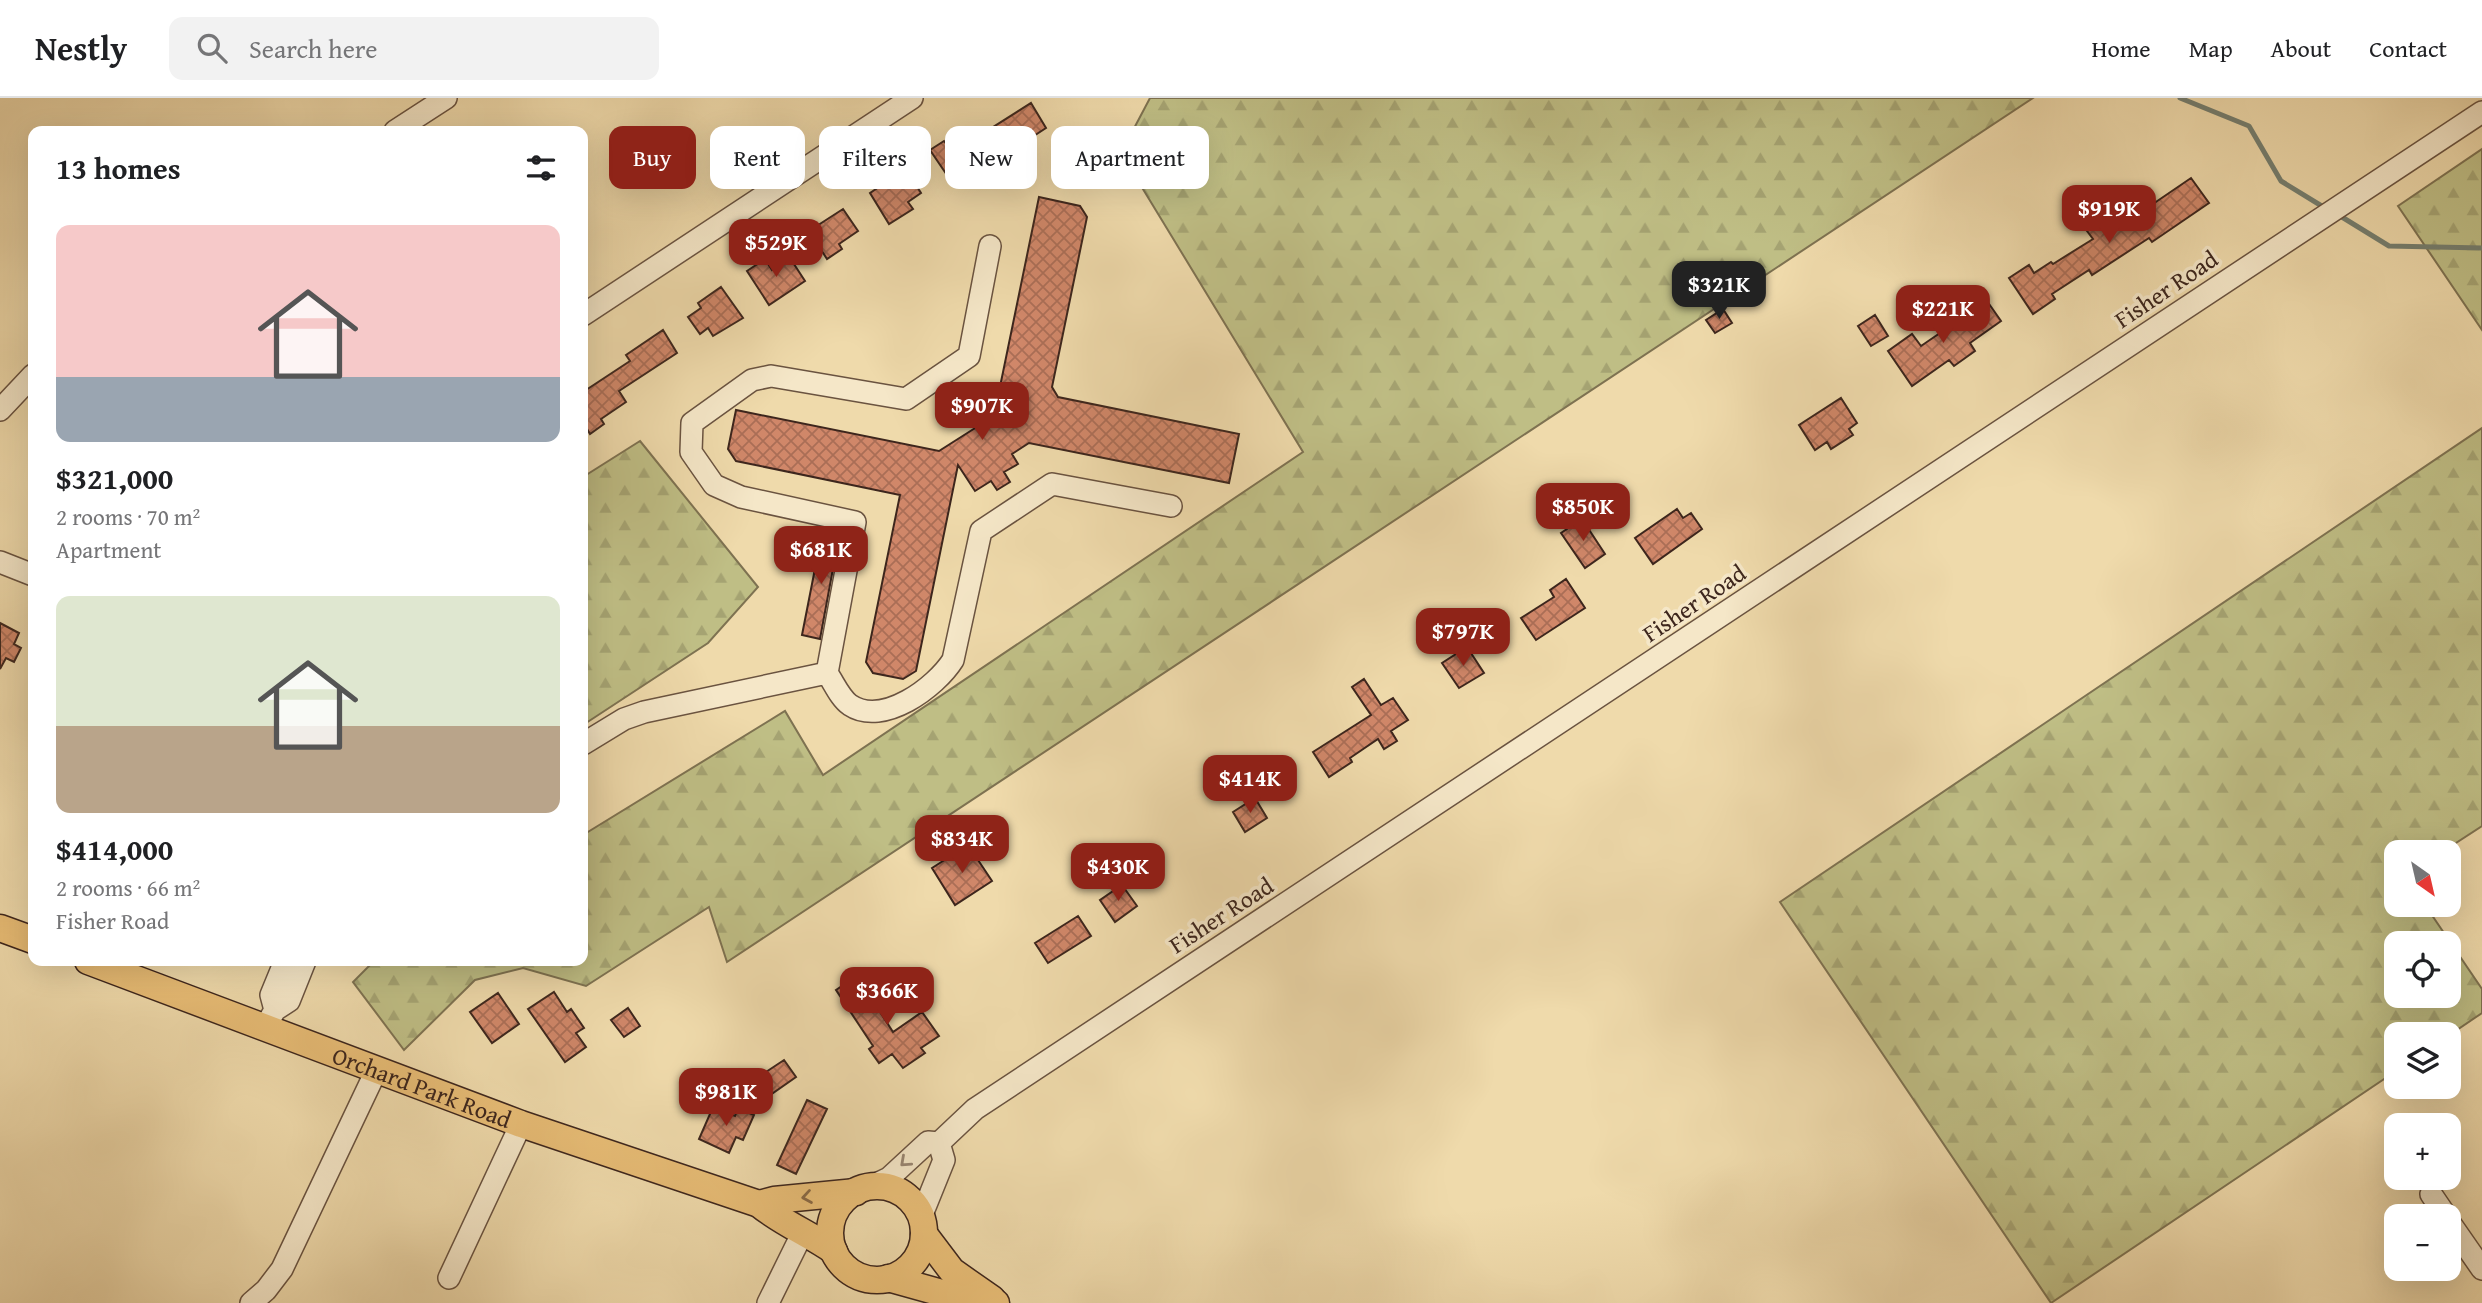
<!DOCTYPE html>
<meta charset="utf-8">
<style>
:root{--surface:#fff;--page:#f2f2f2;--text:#202124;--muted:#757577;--line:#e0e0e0;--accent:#8f2418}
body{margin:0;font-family:"Gentium Book Plus",serif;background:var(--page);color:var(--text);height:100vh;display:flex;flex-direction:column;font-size:26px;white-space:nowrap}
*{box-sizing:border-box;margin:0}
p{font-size:23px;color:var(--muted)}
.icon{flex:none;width:38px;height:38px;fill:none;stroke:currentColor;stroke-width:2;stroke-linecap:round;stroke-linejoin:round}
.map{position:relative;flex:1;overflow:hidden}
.sheet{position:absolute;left:28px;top:28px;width:560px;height:840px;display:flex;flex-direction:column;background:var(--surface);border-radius:14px;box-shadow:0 7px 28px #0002}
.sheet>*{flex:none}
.top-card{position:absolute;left:609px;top:28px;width:665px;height:63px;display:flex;gap:14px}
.needle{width:46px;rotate:146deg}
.fabs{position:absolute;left:2384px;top:742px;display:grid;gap:14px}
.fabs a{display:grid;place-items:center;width:77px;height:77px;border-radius:14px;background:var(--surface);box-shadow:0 7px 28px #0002;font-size:35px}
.price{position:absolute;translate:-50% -60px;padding:0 16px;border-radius:14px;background:var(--accent);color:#fff;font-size:23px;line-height:46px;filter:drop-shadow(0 2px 4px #0008)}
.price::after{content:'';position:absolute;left:50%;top:42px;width:21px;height:16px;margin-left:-10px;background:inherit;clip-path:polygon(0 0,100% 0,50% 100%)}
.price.selected{background:#222;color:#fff}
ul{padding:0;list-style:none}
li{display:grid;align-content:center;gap:14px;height:371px;padding:0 28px}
li span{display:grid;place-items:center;height:217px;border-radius:14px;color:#555}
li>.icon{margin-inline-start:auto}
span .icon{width:126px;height:126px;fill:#fffc;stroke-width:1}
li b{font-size:30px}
h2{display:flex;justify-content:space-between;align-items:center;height:84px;padding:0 28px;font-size:30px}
.pill{padding:0 24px;border-radius:14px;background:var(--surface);box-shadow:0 7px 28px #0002;font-size:24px;line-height:63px}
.pill.selected{background:var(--accent);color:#fff}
header{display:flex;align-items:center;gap:42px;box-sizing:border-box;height:98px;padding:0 35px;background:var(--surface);border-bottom:2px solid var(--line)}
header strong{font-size:33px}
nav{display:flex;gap:38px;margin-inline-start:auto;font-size:24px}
.search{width:490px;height:63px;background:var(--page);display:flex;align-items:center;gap:18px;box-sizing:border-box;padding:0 24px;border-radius:14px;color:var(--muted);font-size:26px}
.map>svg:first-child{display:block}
.forest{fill:url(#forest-firs);stroke:#7e7251;stroke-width:2;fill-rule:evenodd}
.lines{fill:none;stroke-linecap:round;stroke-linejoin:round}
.stream{stroke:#757f70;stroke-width:5}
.building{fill:url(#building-cross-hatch);stroke:#3d261d;stroke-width:2}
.minor-casing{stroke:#6a5340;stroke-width:24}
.major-casing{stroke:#3d261d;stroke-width:29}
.minor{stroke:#f5e7c8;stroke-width:21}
.major{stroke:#e8bd76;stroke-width:26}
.oneway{stroke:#998672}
.oneway2{stroke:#8a6a45}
.labels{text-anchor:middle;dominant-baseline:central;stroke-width:7;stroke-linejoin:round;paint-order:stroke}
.street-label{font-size:24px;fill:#3d261d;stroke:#f5e7c8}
</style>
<header>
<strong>Nestly</strong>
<div class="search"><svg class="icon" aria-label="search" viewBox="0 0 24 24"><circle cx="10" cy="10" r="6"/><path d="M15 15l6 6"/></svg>Search here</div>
<nav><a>Home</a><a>Map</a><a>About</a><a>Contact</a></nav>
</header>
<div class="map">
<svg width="2482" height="1205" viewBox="0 0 2482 1205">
<defs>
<pattern id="forest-firs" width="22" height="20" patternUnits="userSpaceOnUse" patternTransform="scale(1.75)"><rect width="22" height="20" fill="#bfbe85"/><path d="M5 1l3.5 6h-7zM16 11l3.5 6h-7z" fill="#a5a372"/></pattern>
<pattern id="building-cross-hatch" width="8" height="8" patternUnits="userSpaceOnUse" patternTransform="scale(1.75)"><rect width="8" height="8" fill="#d08769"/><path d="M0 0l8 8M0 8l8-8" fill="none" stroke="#aa6e56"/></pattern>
</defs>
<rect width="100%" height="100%" fill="#efdaab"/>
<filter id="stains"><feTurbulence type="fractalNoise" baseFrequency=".00286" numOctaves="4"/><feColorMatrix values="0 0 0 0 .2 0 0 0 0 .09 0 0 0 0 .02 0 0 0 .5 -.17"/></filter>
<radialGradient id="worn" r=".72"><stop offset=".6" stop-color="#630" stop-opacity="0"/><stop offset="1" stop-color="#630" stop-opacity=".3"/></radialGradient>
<path class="forest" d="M1150 0H2033L727 864 709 809 586 888 523 870 475 882 404 952 353 884 374 863H583V737L785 613 823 677 1303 354 1121 55Z
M2482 51V232L2398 108Z
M2482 330V728L2442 754H2396V807H2425L2482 891V915L2448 938 2396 936V973L2051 1205 1780 804ZM2396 845H2448V898H2396Z
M640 343 758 489 708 545 583 627V379Z"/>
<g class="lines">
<path class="stream" d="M2180 0 2249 28 2281 83 2325 110
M2337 116 2389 148 2482 150"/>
</g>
<path class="building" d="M1031 5 1046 30 1009 54 1002 44 963 69 966 74 951 83 930 52 944 43 947 47 969 33 974 41Z
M906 71 921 95 908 104 913 111 889 126 870 95Z
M2191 80 2209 105 2152 144 2149 140 2092 177 2089 172 2052 196 2055 201 2033 216 2009 180 2029 167 2034 175 2051 164 2053 166 2093 141 2087 133 2100 124 2105 133 2120 123 2122 127Z
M1039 99 1080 108 1087 119 1052 289 1058 299 1239 336 1229 385 1029 345 1012 356 1018 366 1004 374 1010 384 997 392 991 383 975 393 958 367 916 573 903 581 873 575 866 564 900 397 736 363 728 351 736 312 939 353 994 318Z
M843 111 858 133 839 146 842 151 827 161 809 133Z
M790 160 805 183 769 207 747 173 765 161 772 172Z
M721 189 743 220 713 238 708 230 700 236 688 219 701 210 698 205Z
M1987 203 2001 223 1970 245 1975 253 1954 268 1949 262 1912 288 1888 253 1912 236 1921 248Z
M1723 211 1732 225 1715 235 1706 222Z
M1875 217 1888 238 1871 248 1858 228Z
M663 232 677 255 619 293 626 304 601 321 604 326 590 336 583 324V294L630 263 626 257Z
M1841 300 1857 325 1849 331 1853 337 1831 351 1827 344 1815 352 1799 327Z
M1677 411 1683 420 1691 415 1702 431 1653 466 1635 440Z
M1582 421 1605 456 1585 470 1561 435Z
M822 435 839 438 820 541 802 537Z
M1566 481 1585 510 1536 542 1521 520 1554 499 1550 492Z
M0 525 19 535 14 546 21 550 14 564 6 560 0 571Z
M1467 549 1484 575 1459 590 1442 565Z
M1364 581 1381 607 1393 600 1408 622 1391 633 1397 643 1384 651 1378 641 1350 660 1352 664 1329 679 1313 654 1371 617 1352 589Z
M1255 700 1267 720 1245 734 1233 714Z
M968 747 992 783 955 807 932 770Z
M1122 787 1137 808 1115 824 1100 802Z
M1078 818 1091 838 1048 865 1035 845Z
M857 878 893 934 922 914 939 938 921 950 925 955 903 970 892 956 879 965 869 951 873 948 836 892Z
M554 894 567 914 571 911 584 930 576 935 586 949 565 964 528 911Z
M498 895 519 926 492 945 470 914Z
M628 910 640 928 624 939 611 922Z
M784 962 796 979 763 1002 751 984Z
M807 1002 827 1011 796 1076 777 1067Z
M713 1009 735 1018 738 1010 754 1017 743 1042 736 1039 729 1055 699 1041Z"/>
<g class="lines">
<g class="minor-casing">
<path id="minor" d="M395 33 446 0
M990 148 969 258 906 301 771 278 752 282 692 325 691 354 714 387 741 399 855 424 827 575C834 585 840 600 850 607 883 629 936 589 953 562L981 433 1052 386 1171 408
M583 217 912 0
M0 312 33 277
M0 464 33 477
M583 646 624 621 644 614 827 575
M275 912 271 897 285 863
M265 929 275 912 289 903 305 863
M872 1088 889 1080 928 1044 939 1045 975 1011 2482 14
M2431 1096 2446 1118
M921 1119 944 1062 939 1045
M2448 1122 2482 1171
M449 1180 521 1026
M251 1205 266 1192 282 1171 377 971
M768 1205 803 1134"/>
</g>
<g class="major-casing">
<g id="major">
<path d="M0 830 33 842"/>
<path id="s1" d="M88 863 521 1026 759 1106C782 1125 810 1136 834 1153"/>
<circle cx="877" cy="1135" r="47"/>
<path d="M759 1106 774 1102 856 1094"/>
<path d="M924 1136 952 1173 992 1201"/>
<path d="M888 1180 949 1197 996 1205"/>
</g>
</g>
<use href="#minor" class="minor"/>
<use href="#major" class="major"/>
</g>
<defs><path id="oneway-chevron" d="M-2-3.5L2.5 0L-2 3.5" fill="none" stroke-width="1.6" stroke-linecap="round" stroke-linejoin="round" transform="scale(1.75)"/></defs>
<use class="oneway" href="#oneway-chevron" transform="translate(905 1064) rotate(138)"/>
<use class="oneway2" href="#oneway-chevron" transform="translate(807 1099) rotate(171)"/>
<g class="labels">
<g class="street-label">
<text transform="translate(2166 191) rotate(-34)">Fisher Road</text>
<text transform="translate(1694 505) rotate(-34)">Fisher Road</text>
<text transform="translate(1221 817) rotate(-33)">Fisher Road</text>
<text stroke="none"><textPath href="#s1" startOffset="357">Orchard Park Road</textPath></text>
</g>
</g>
<rect width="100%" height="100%" filter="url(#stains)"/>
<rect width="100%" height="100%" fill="url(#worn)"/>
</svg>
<div class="fabs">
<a><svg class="needle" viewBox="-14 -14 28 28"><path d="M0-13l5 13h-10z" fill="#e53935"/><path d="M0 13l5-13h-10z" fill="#757577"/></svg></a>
<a><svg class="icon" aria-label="locate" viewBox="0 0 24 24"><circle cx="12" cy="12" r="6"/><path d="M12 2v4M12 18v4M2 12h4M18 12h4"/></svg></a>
<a><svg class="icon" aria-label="layers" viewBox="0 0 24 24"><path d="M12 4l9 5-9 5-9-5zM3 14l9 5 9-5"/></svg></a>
<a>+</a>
<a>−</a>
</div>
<b class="price" style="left:2109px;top:147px">$919K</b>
<b class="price" style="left:776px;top:181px">$529K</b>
<b class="price selected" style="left:1719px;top:223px">$321K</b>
<b class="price" style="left:1943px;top:247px">$221K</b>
<b class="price" style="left:982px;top:344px">$907K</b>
<b class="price" style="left:1583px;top:445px">$850K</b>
<b class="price" style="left:821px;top:488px">$681K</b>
<b class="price" style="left:1463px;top:570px">$797K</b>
<b class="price" style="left:1250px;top:717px">$414K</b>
<b class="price" style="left:962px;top:777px">$834K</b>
<b class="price" style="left:1118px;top:805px">$430K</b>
<b class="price" style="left:887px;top:929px">$366K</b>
<b class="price" style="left:726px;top:1030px">$981K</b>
<div class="top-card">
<a class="pill selected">Buy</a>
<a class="pill">Rent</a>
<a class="pill">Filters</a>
<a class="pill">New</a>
<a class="pill">Apartment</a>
</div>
<section class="sheet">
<h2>13 homes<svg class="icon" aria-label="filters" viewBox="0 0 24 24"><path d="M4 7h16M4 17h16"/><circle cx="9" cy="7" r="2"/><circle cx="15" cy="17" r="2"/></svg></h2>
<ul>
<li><span style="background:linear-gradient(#f6c9c9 70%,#9aa5b1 0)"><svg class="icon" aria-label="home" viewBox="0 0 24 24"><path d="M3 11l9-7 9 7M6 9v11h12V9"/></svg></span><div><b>$321,000</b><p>2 rooms · 70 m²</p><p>Apartment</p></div></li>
<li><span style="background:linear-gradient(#dfe7d0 60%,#b9a48a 0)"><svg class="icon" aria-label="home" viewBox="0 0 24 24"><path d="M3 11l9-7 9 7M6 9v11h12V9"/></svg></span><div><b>$414,000</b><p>2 rooms · 66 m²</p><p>Fisher Road</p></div></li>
</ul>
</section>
</div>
